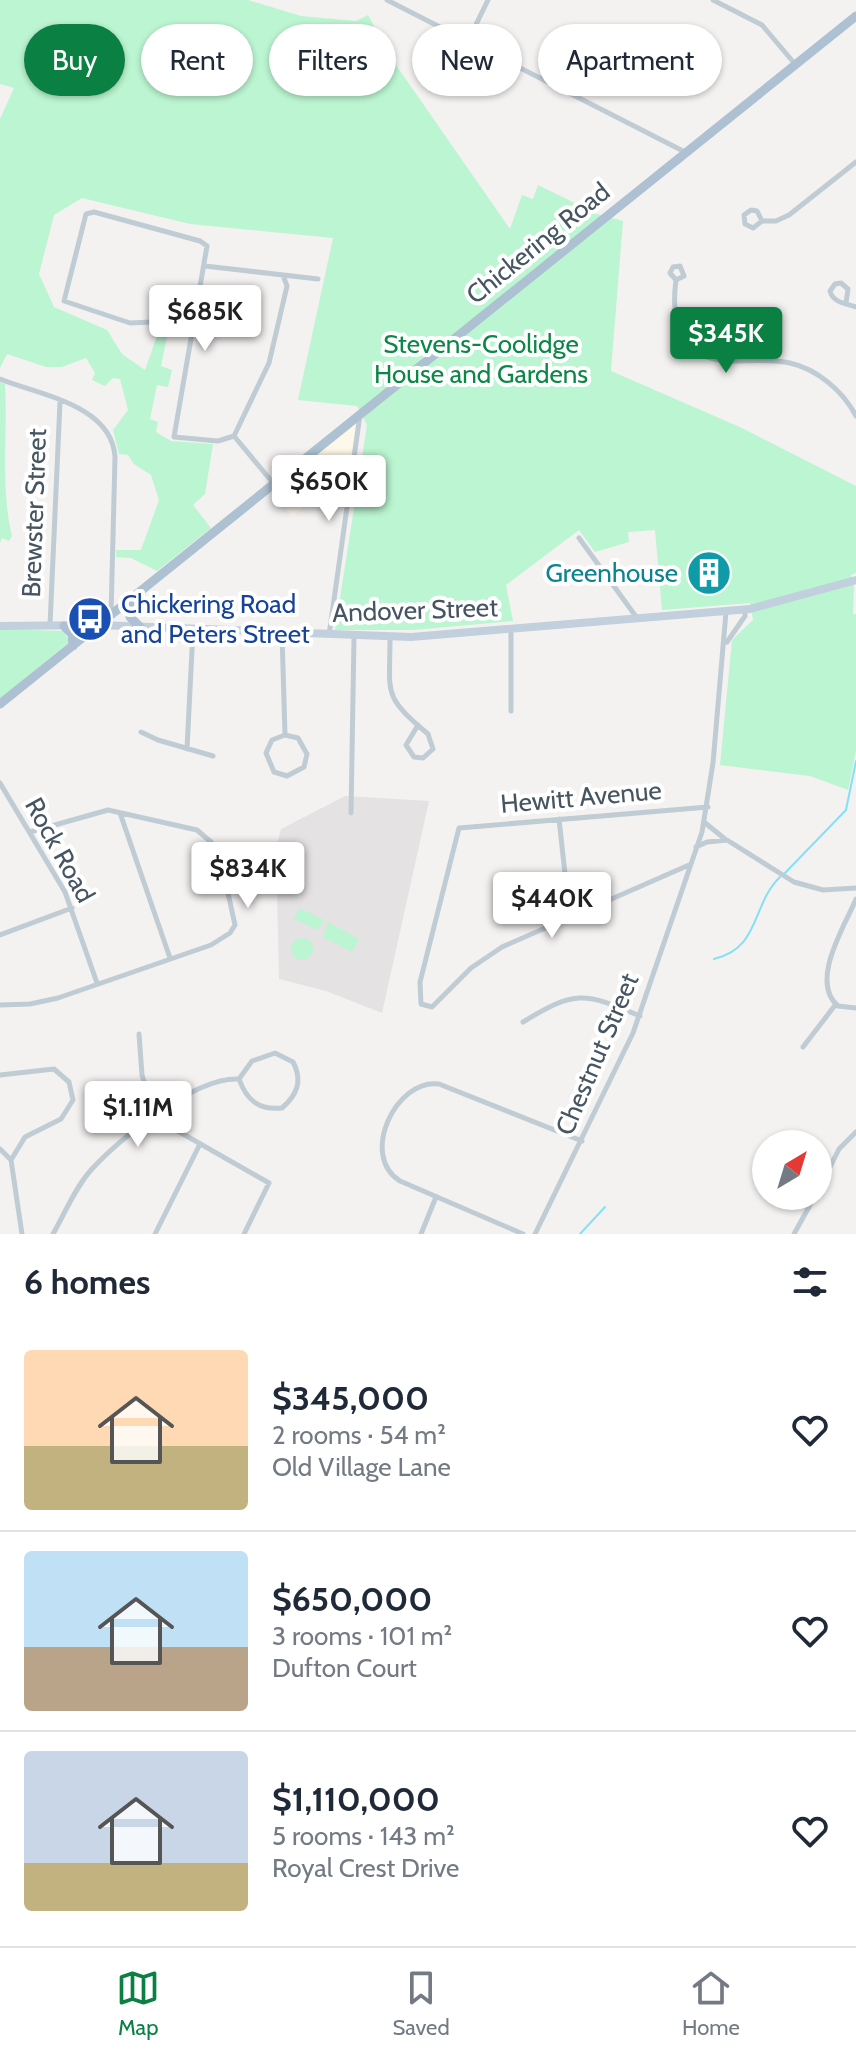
<!DOCTYPE html>
<meta charset="utf-8">
<style>
:root{--surface:#fff;--page:#f2f2f3;--text:#1f2937;--muted:#747a83;--line:#e0e1e3;--accent:#0b8043}
body{margin:0;font-family:Cabin,sans-serif;background:var(--page);color:var(--text);height:100vh;display:flex;flex-direction:column;font-size:30px;white-space:nowrap}
*{box-sizing:border-box;margin:0}
p{font-size:26px;color:var(--muted)}
.icon{flex:none;width:44px;height:44px;fill:none;stroke:currentColor;stroke-width:2;stroke-linecap:round;stroke-linejoin:round}
.map{position:relative;height:1234px;overflow:hidden}
.side{display:flex;flex-direction:column;background:var(--surface);flex:1}
.side>*{flex:none}
.top-card{position:absolute;left:24px;top:24px;width:808px;height:72px;display:flex;gap:16px}
.needle{width:52px;rotate:38deg}
.fabs{position:absolute;left:752px;top:1130px;display:grid;gap:16px}
.fabs a{display:grid;place-items:center;width:80px;height:80px;border-radius:50%;background:var(--surface);box-shadow:0 2px 6px #0004;font-size:40px}
.price{position:absolute;translate:-50% -68px;padding:0 18px;border-radius:8px;background:#fff;color:#222;font-size:26px;line-height:52px;filter:drop-shadow(0 2px 4px #0008)}
.price::after{content:'';position:absolute;left:50%;top:48px;width:24px;height:18px;margin-left:-12px;background:inherit;clip-path:polygon(0 0,100% 0,50% 100%)}
.price.selected{background:var(--accent);color:#fff}
ul{padding:0;list-style:none}
li{display:flex;align-items:center;gap:24px;height:200px;padding:0 24px}
li+li{border-top:2px solid var(--line)}
li span{display:grid;place-items:center;flex:none;width:224px;height:160px;border-radius:8px;color:#555}
li>.icon{margin-inline-start:auto}
span .icon{width:96px;height:96px;fill:#fffc;stroke-width:1}
li b{font-size:34px}
h2{display:flex;justify-content:space-between;align-items:center;height:96px;padding:0 24px;font-size:34px}
.pill{padding:0 28px;border-radius:36px;background:var(--surface);box-shadow:0 2px 6px #0004;font-size:28px;line-height:72px}
.pill.selected{background:var(--accent);color:#fff}
.dock{display:flex;justify-content:space-around;align-items:center;height:112px;border-top:2px solid var(--line);background:var(--surface);font-size:22px;color:var(--muted)}
.dock a{display:grid;justify-items:center;gap:4px}
.dock .selected{color:var(--accent)}
.map>svg:first-child{display:block}
.commercial{fill:#fef8ea}
.education{fill:#e5e2e3}
.green{fill:#bbf5d1}
.water{fill:#84e0f7}
.lines{fill:none;stroke-linecap:round;stroke-linejoin:round}
.stream{stroke:#84e0f7;stroke-width:2}
.minor{stroke:#c0ccd4;stroke-width:5}
.secondary{stroke:#c2cfdc;stroke-width:8}
.primary{stroke:#aec1d3;stroke-width:9}
.labels{text-anchor:middle;dominant-baseline:central;stroke-width:8;stroke-linejoin:round;paint-order:stroke}
.street-label{font-size:26px;fill:#465561;stroke:#fff}
.park-label{font-size:26px;fill:#0c8748;stroke:#fff}
.culture-label{font-size:26px;fill:#0d838f;stroke:#fff;text-anchor:end}
.transit-label{font-size:26px;fill:#164399;stroke:#fff;text-anchor:start}
</style>
<div class="map">
<svg width="856" height="1234" viewBox="0 0 856 1234">
<rect width="100%" height="100%" fill="#f4f1f1"/>
<path class="commercial" d="M356 421 347 485 331 480 293 517 270 492Z"/>
<path class="education" d="M345 796 429 801 382 1013 326 991 279 979 276 848 281 829Z"/>
<path class="green" d="M0 0H248L301 16 356 21 368 15 389 55 510 229 522 195 533 199 538 185 597 214 623 221 611 371 742 428 856 486V573L851 575 854 587 853 614H856V751L848 790 810 776 720 765 732 640 753 620 750 603 662 610 655 530 628 532 629 542 595 552 579 530 506 585 513 621 413 630H335L367 425 357 406 298 400 333 238 190 224 82 198 54 215 39 274 54 307 107 330 122 354 145 370 159 330 168 332 161 366 172 370 168 387 157 385 150 419 158 422 156 432 171 441 213 444 205 494 193 505 211 528 157 571 131 558 116 557V550H141L159 500 151 475 134 464 128 455 119 454 113 430 128 410 120 379 113 378 105 386 92 380 95 373 86 358 62 367H46L7 354 0 368V119L14 88 0 84Z
M642 49 664 61 653 83 630 71Z
M0 382 5 384C8 434 0 487 12 536L9 541 2 538 0 543Z
M0 629 64 631 69 642 0 699Z
M300 908 324 920 318 930 294 919Z
M328 922 359 939 352 952 323 937Z
M291 949a11 11 0 1 1 22 0a11 11 0 1 1-22 0Z"/>
<path class="water" d="M609 29 633 39 636 47 632 54 607 42 611 34Z"/>
<g class="lines">
<path class="stream" d="M785 873 846 810 856 761
M714 959C761 948 751 905 780 877
M580 1234 605 1207"/>
<path class="minor" d="M387 0 685 152
M713 0 762 25 795 64
M468 41 488 0
M762 221 757 211 751 210 744 215 745 224 753 228 762 221H776L789 215 856 162
M205 266 318 279
M676 280 684 276 680 266 673 267 670 273 676 280C670 325 681 361 734 361 753 361 771 359 790 363 817 369 843 391 856 416
M846 303 848 289 841 283 835 284 830 291C833 303 846 303 856 307
M196 320 130 323 64 301 86 214 94 212 200 241 207 246 174 437 218 441 234 436
M0 379C40 395 112 405 115 457L111 615
M273 483 234 436 269 363 287 286 284 278
M579 538 637 618
M50 625 60 402
M511 628V711
M282 634 285 735 272 740 266 753 274 772 287 776 304 767 307 754 298 738 285 735
M329 635 360 415
M390 638C390 695 382 695 428 734L433 749 423 758 414 757 406 745 418 725
M727 642 745 616V610
M141 732 158 740 213 756
M187 749 193 630
M0 783 65 892 97 983
M120 813 170 958
M351 813 354 637
M559 819 565 874
M704 822 725 839
M696 847 707 842 727 840 794 882 823 890 856 888
M689 865 502 947 471 968 432 1007 421 1004 420 982 459 828 708 807
M856 899C845 926 809 981 838 1006L856 1008
M0 935 72 908
M0 1005 30 1004 58 998 211 945 230 933 235 925 228 893 211 842 197 830 108 810 30 832
M523 1022C575 990 584 992 640 1016
M139 1034 142 1075 155 1118 269 1183 244 1234
M803 1047 836 1004
M275 1053 293 1062C303 1081 297 1095 282 1108 259 1110 247 1101 239 1079L252 1061Z
M0 1075 54 1069 69 1082 73 1100 61 1119 25 1137 11 1160 0 1149
M11 1160 22 1234
M818 1191 839 1149 856 1132
M53 1234C65 1213 75 1188 91 1170 120 1138 196 1076 239 1079
M155 1234 200 1144
M421 1234 436 1197
M523 1234 400 1181C359 1156 396 1078 439 1084L582 1141
M535 1234 633 1033 702 832 713 763 726 612
M794 1234 815 1196"/>
<path class="secondary" d="M0 626 98 625 411 637 750 609 856 580"/>
<path class="primary" d="M130 600V617L141 628
M64 626 72 634 73 646
M0 704 856 16"/>
</g>
<defs>
<g id="building-disc" transform="scale(2.3)"><circle r="9.5" fill="#0f9aa8" stroke="#fff"/><path d="M-4-6H4V6H1V3H-1V6H-4ZM-2.5-4.3h1.7v1.8h-1.7ZM.8-4.3h1.7v1.8H.8ZM-2.5-1h1.7V.8h-1.7ZM.8-1h1.7V.8H.8Z" fill="#fff"/></g>
<g id="bus-disc" transform="scale(2.3)"><circle r="9.5" fill="#1a4fb4" stroke="#fff"/><path d="M-5-6H5V4H4V6H2V4H-2V6H-4V4H-5ZM-3.5-4V0h7V-4ZM-3.5 1.2v1.5H-2V1.2ZM2 1.2v1.5H3.5V1.2Z" fill="#fff"/></g>
</defs>
<g fill-rule="evenodd">
<use href="#building-disc" x="709" y="573"/>
<use href="#bus-disc" x="90" y="619"/>
</g>
<g class="labels">
<g class="street-label">
<text transform="translate(538 243) rotate(-39)">Chickering Road</text>
<text transform="translate(34 513) rotate(-88)">Brewster Street</text>
<text transform="translate(415 610) rotate(-2)">Andover Street</text>
<text transform="translate(581 797) rotate(-5)">Hewitt Avenue</text>
<text transform="translate(60 850) rotate(61)">Rock Road</text>
<text transform="translate(597 1054) rotate(-67)">Chestnut Street</text>
</g>
<g class="park-label">
<text x="481" y="344">Stevens-Coolidge<tspan x="481" dy="30">House and Gardens</tspan></text>
</g>
<g class="culture-label">
<text x="678" y="573">Greenhouse</text>
</g>
<g class="transit-label">
<text x="121" y="604">Chickering Road<tspan x="121" dy="30">and Peters Street</tspan></text>
</g>
</g>
</svg>
<div class="fabs">
<a><svg class="needle" viewBox="-14 -14 28 28"><path d="M0-13l5 13h-10z" fill="#e53935"/><path d="M0 13l5-13h-10z" fill="#747a83"/></svg></a>
</div>
<b class="price" style="left:205px;top:353px">$685K</b>
<b class="price selected" style="left:726px;top:375px">$345K</b>
<b class="price" style="left:329px;top:523px">$650K</b>
<b class="price" style="left:248px;top:910px">$834K</b>
<b class="price" style="left:552px;top:940px">$440K</b>
<b class="price" style="left:138px;top:1149px">$1.11M</b>
<div class="top-card">
<a class="pill selected">Buy</a>
<a class="pill">Rent</a>
<a class="pill">Filters</a>
<a class="pill">New</a>
<a class="pill">Apartment</a>
</div>
</div>
<section class="side">
<h2>6 homes<svg class="icon" aria-label="filters" viewBox="0 0 24 24"><path d="M4 7h16M4 17h16"/><circle cx="9" cy="7" r="2"/><circle cx="15" cy="17" r="2"/></svg></h2>
<ul>
<li><span style="background:linear-gradient(#ffd9b3 60%,#c2b280 0)"><svg class="icon" aria-label="home" viewBox="0 0 24 24"><path d="M3 11l9-7 9 7M6 9v11h12V9"/></svg></span><div><b>$345,000</b><p>2 rooms · 54 m²</p><p>Old Village Lane</p></div><svg class="icon" aria-label="heart" viewBox="0 0 24 24"><path d="M12 20l-8-8c-3-5 5-10 8-4 3-6 11-1 8 4z"/></svg></li>
<li><span style="background:linear-gradient(#bfe0f5 60%,#b9a48a 0)"><svg class="icon" aria-label="home" viewBox="0 0 24 24"><path d="M3 11l9-7 9 7M6 9v11h12V9"/></svg></span><div><b>$650,000</b><p>3 rooms · 101 m²</p><p>Dufton Court</p></div><svg class="icon" aria-label="heart" viewBox="0 0 24 24"><path d="M12 20l-8-8c-3-5 5-10 8-4 3-6 11-1 8 4z"/></svg></li>
<li><span style="background:linear-gradient(#c9d6e8 70%,#c2b280 0)"><svg class="icon" aria-label="home" viewBox="0 0 24 24"><path d="M3 11l9-7 9 7M6 9v11h12V9"/></svg></span><div><b>$1,110,000</b><p>5 rooms · 143 m²</p><p>Royal Crest Drive</p></div><svg class="icon" aria-label="heart" viewBox="0 0 24 24"><path d="M12 20l-8-8c-3-5 5-10 8-4 3-6 11-1 8 4z"/></svg></li>
</ul>
</section>
<nav class="dock">
<a class="selected"><svg class="icon" aria-label="map" viewBox="0 0 24 24"><path d="M3 6l6-2 6 2 6-2v14l-6 2-6-2-6 2zM9 4v14M15 6v14"/></svg>Map</a>
<a><svg class="icon" aria-label="saved" viewBox="0 0 24 24"><path d="M7 4h10v16l-5-4-5 4z"/></svg>Saved</a>
<a><svg class="icon" aria-label="home" viewBox="0 0 24 24"><path d="M3 11l9-7 9 7M6 9v11h12V9"/></svg>Home</a>
</nav>
